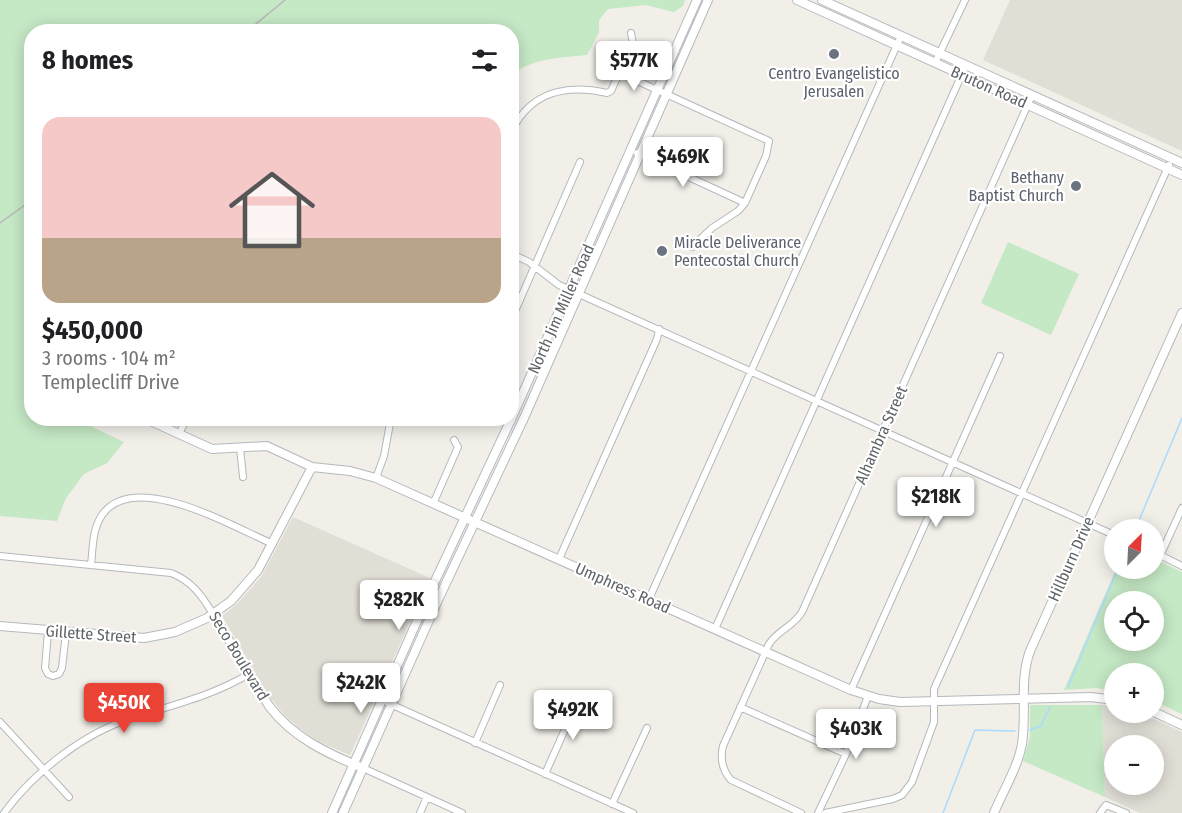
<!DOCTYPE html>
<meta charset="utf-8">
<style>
:root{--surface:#fff;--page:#f6f6f6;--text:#202124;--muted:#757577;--accent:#ea4335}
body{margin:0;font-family:"Fira Sans Condensed",sans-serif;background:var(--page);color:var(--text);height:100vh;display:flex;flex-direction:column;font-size:22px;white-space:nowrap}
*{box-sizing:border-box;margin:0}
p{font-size:20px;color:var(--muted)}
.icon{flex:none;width:33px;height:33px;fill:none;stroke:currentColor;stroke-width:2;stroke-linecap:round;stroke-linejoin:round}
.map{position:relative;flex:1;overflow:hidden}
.panel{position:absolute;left:24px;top:24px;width:495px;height:402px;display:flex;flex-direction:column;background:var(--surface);border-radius:24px;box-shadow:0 3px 15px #0003}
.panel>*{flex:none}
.needle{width:39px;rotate:24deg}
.buttons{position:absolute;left:1104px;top:519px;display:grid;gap:12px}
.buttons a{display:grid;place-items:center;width:60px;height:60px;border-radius:50%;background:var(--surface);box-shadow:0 3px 15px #0003;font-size:30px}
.price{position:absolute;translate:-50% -51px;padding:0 14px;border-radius:6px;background:#fff;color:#222;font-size:20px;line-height:39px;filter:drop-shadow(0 2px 3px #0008)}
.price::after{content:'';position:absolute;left:50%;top:36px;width:18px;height:14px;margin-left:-9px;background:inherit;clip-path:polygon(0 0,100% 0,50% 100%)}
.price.selected{background:var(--accent);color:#fff}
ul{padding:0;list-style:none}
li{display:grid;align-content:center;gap:12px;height:318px;padding:0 18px}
li span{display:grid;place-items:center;height:186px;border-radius:18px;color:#555}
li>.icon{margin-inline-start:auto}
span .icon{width:108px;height:108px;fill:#fffc;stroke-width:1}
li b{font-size:26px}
h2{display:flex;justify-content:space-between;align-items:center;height:72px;padding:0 18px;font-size:26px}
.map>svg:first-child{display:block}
.education{fill:#e1ded6;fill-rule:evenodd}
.green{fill:#c5e8c5;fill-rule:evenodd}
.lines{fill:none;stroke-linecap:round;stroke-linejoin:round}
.stream{stroke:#aadaff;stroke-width:1.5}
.minor-casing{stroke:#b5b8bc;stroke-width:8}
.tertiary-casing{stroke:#b5b8bc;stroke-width:10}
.secondary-casing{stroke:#b6babf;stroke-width:10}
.minor{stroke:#fff;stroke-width:6}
.tertiary{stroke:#fff;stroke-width:8}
.secondary{stroke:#fff;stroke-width:8}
.tram{stroke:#b6b7b8;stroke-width:1.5}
.worship-dot{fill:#6b7280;stroke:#fff;stroke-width:2}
.labels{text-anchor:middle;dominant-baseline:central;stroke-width:4.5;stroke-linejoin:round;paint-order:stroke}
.worship-label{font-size:16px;fill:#5b616d;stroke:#fff}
.street-label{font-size:16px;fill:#5f6368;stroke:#fff}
</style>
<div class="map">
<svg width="1182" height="813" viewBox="0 0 1182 813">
<rect width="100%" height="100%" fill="#f1efe8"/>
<path class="education" d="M1010 0H1182V151L983 60Z
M293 517 430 578 350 755 319 742 300 729 284 715 269 696 222 616 236 605 261 577Z
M1102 705 1114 707V712L1141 713 1182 732V813H1140L1105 797ZM1114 746H1154V784H1114Z"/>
<path class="green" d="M0 0H685L683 6 674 12 646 5 608 9 599 20V32L587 55C558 58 536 58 512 74V32H32V418L76 419 124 442 107 463 84 474 66 498 57 521 0 516Z
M1008 242 1079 274 1051 335 981 303Z
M1154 559 1182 572V714L1154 701V674H1114V691L1097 688 1064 690 1116 569 1154 568ZM1114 602H1154V640H1114Z
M1030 705H1102L1105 797 1023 761 1030 737Z"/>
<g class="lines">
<path class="stream" d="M1135 530 1182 418
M1068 687 1118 568
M1030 730 1041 726 1050 707
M943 813 975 730 1015 731"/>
<g class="minor-casing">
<path id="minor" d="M935 63 965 0
M620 73 769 141 766 156 745 203 738 211 712 228 692 247
M512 130C532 91 566 84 607 93L611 91 633 43 631 33
M637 153 745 203
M512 254 529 262 559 285 1114 535
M512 318 580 162
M179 434 187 418
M240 448 243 477
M376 478 384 456 391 418
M433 504 458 447 454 440
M1154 552 1182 566
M0 556 171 573C192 581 202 596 213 614
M1160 556 1182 508
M559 559 657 339 659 329
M91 565C93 548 92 530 102 515 134 468 235 528 273 544
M649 599 901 36
M715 629 966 65
M48 631 45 668 48 674 53 676 59 674 62 668 66 633
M851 690 1000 356
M388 703 633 813
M740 707 846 754
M0 722 69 797
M475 743 500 685
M363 768 462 813
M545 774 579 698
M612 804 647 728
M4 813C34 772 84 733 132 718 173 705 212 696 249 674
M420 813 427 797
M801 813 731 780C722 770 720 759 723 746L769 644C778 630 794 626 802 612L1032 95
M818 813 846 754 868 696
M825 813 893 799 902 795 912 782 934 722V689L1169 165
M1100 813 1106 805 1126 813"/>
</g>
<g class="tertiary-casing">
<path id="tertiary" d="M144 418 212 449 267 446 312 467 350 471 376 478 851 690 879 699 900 702 1091 697 1114 700
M213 614 269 706C292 737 328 754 363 768
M0 626 144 638 175 632 207 618 231 601 258 570 312 467
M1154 712 1182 725
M994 813C1003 791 1018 767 1022 744 1027 712 1019 681 1030 651L1182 313"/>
</g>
<g class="secondary-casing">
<path id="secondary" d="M797 0 1182 175
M822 0 1182 163
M332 813 428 596 514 413 697 0
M343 813 438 600 524 418 708 0"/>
</g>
<use href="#minor" class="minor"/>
<use href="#tertiary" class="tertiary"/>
<use href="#secondary" class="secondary"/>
<path class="tram" d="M246 32 285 0
M0 223 32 200"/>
</g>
<g class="worship-dot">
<circle cx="834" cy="54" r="6"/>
<circle cx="1076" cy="186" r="6"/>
<circle cx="662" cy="251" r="6"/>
</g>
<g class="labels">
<g class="worship-label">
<text x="834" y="73">Centro Evangelistico<tspan x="834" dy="18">Jerusalen</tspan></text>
<text x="1064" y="177" text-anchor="end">Bethany<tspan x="1064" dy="18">Baptist Church</tspan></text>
<text x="674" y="242" text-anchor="start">Miracle Deliverance<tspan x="674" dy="18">Pentecostal Church</tspan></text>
</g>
<g class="street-label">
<text transform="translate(989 87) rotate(24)">Bruton Road</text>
<text transform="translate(561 309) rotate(-66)">North Jim Miller Road</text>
<text transform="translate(881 435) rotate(-66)">Alhambra Street</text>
<text transform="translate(1071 559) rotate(-66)">Hillburn Drive</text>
<text transform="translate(623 588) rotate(24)">Umphress Road</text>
<text transform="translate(91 634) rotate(4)">Gillette Street</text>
<text transform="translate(239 656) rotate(59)">Seco Boulevard</text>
</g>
</g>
</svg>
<div class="buttons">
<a><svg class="needle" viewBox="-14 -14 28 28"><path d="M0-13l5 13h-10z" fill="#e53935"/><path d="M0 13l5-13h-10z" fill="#757577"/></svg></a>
<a><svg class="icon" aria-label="locate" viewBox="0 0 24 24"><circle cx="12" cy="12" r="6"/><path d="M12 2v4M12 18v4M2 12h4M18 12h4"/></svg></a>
<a>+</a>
<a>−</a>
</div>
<b class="price" style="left:634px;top:92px">$577K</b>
<b class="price" style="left:683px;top:188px">$469K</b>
<b class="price" style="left:936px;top:528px">$218K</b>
<b class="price" style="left:399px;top:631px">$282K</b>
<b class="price" style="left:361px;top:714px">$242K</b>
<b class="price selected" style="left:124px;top:734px">$450K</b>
<b class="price" style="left:573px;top:741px">$492K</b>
<b class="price" style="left:856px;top:760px">$403K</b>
<section class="panel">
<h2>8 homes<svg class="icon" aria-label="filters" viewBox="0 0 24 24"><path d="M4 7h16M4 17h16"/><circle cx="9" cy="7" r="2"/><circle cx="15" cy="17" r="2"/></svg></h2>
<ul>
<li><span style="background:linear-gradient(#f6c9c9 65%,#b9a48a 0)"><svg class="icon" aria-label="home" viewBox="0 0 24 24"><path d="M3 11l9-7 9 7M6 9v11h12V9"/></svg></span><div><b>$450,000</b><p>3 rooms · 104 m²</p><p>Templecliff Drive</p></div></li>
</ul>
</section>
</div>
